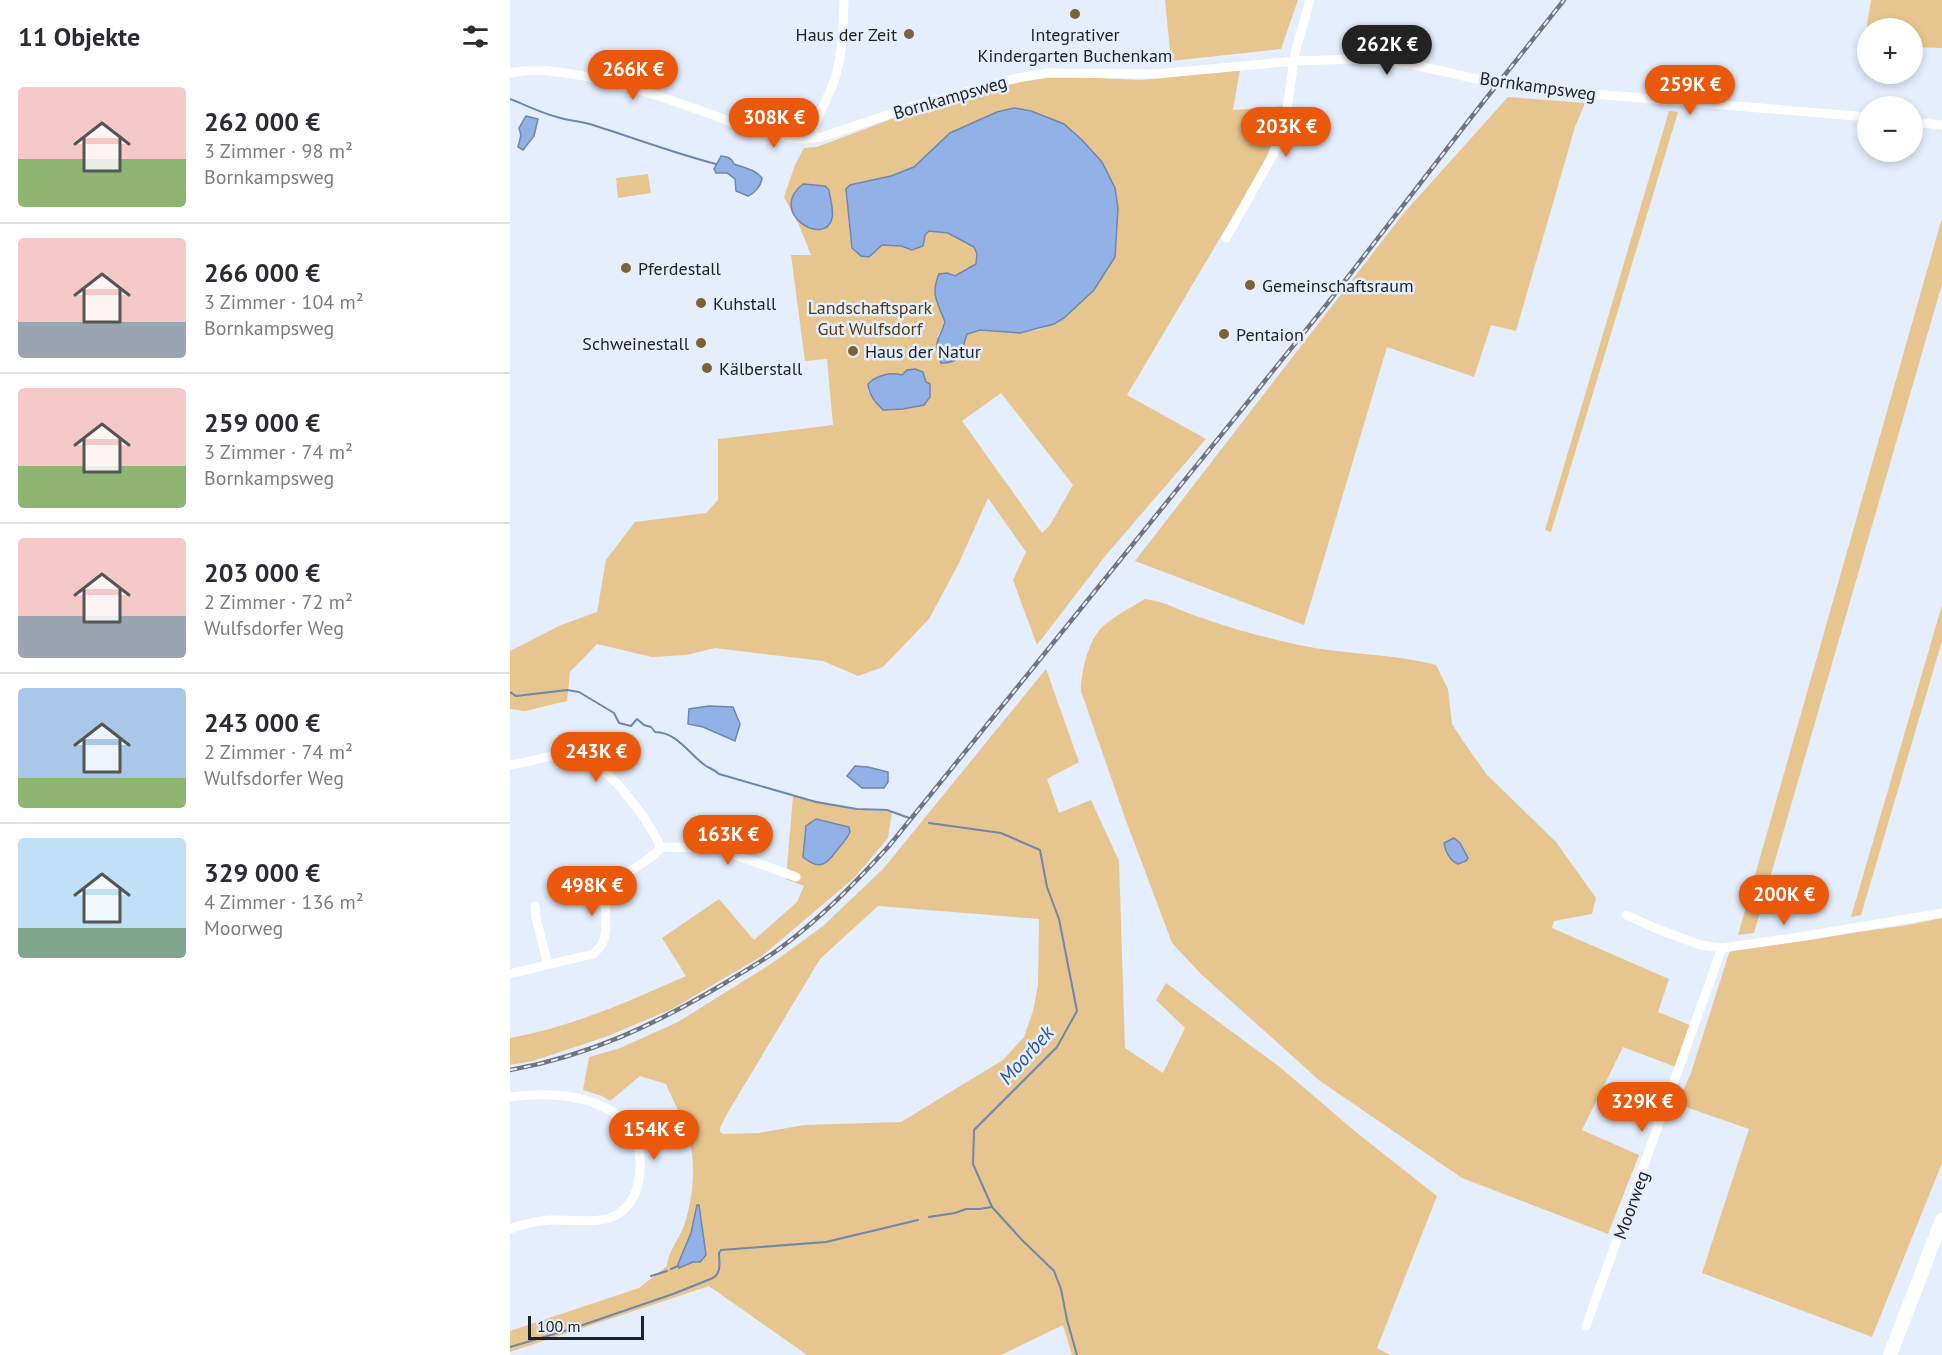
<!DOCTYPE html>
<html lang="de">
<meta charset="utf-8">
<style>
:root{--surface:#fff;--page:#f7f7f7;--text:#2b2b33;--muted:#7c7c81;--line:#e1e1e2;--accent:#ea580c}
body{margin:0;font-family:"PT Sans",sans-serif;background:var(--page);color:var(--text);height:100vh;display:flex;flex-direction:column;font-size:22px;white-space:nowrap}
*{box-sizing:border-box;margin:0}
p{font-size:20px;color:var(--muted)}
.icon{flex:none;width:33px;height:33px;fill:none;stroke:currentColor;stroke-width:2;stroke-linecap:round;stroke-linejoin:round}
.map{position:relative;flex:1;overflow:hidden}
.sheet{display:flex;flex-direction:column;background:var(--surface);width:510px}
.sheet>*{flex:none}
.controls{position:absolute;left:1347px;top:18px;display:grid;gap:12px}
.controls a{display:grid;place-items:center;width:66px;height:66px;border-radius:50%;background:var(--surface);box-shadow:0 3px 9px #0003;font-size:30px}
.scale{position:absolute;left:18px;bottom:15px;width:116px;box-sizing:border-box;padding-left:6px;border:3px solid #1e2126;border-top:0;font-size:16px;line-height:21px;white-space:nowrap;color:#1e2126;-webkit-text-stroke:4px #e5eefd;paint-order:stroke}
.price{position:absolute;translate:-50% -51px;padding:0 14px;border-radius:21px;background:var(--accent);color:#fff;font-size:20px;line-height:39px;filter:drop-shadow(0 2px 3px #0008)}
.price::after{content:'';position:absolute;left:50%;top:36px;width:18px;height:14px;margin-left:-9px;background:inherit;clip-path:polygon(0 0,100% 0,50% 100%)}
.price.on{background:#222;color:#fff}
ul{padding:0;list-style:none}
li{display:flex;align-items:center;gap:18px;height:150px;padding:0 18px}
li+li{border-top:2px solid var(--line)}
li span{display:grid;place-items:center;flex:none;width:168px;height:120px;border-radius:6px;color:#555}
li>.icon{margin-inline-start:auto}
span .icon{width:72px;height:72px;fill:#fffc;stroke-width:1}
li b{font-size:26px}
h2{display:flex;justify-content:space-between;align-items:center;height:72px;padding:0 18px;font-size:26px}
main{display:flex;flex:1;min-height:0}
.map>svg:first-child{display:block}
.green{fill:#e7c58e;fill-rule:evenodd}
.water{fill:#92b2e7;stroke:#6f86ad;stroke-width:1.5}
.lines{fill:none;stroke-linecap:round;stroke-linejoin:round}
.stream{stroke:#6f86ad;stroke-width:2}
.street{stroke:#fff;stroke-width:9}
.primary{stroke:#fff;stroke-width:14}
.rail-casing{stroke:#70757f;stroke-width:4.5}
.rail{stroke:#e5eefd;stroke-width:2;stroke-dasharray:7;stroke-linecap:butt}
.poi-dot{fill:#7d6234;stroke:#e5eefd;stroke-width:2}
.labels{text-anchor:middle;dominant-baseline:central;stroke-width:5;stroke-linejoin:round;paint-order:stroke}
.poi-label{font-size:18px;fill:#1e2126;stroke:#e5eefd;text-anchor:start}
.street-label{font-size:18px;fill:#1e2126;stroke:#e5eefd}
.park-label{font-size:18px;fill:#543c0e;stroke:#e5eefd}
.water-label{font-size:20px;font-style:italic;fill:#2f5596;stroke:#e5eefd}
</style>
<main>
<section class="sheet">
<h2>11 Objekte<svg class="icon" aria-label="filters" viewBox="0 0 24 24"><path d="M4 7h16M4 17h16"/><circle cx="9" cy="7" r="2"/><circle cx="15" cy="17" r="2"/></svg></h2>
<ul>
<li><span style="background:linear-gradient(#f6c9c9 60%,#8fb573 0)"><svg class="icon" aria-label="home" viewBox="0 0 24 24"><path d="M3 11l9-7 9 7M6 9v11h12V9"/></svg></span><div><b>262 000 €</b><p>3 Zimmer · 98 m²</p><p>Bornkampsweg</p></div></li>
<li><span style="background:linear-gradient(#f6c9c9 70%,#9aa5b1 0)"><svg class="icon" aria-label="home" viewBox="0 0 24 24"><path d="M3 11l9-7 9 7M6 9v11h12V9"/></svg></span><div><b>266 000 €</b><p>3 Zimmer · 104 m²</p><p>Bornkampsweg</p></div></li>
<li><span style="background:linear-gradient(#f6c9c9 65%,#8fb573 0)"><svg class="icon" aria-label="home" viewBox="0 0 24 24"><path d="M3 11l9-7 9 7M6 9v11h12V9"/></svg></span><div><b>259 000 €</b><p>3 Zimmer · 74 m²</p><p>Bornkampsweg</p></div></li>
<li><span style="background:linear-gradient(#f6c9c9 65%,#9aa5b1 0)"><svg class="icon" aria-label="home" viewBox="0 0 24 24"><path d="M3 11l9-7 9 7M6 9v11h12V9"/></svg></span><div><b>203 000 €</b><p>2 Zimmer · 72 m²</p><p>Wulfsdorfer Weg</p></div></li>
<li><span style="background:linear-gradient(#a9c7e8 75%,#8fb573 0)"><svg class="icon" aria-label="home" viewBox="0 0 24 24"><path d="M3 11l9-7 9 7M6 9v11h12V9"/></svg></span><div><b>243 000 €</b><p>2 Zimmer · 74 m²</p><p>Wulfsdorfer Weg</p></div></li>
<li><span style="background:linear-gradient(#bfe0f5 75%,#7fa58c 0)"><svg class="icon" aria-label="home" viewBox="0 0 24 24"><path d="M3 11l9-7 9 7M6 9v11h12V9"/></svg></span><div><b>329 000 €</b><p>4 Zimmer · 136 m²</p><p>Moorweg</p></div></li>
</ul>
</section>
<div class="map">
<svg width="1432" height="1355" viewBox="0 0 1432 1355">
<rect width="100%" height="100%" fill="#e5eefd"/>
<path class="green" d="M655 0H788L771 49 661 61Z
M1361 0H1432V48L1403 47 1402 28H1358L1357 45 1354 44Z
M730 69 723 110 775 106 754 164 617 395 696 439 596 555 527 645 503 580 516 552 478 498 449 563 419 619 373 667 348 676 313 661 205 648 177 655 142 657 87 644 60 672 57 701 15 711 0 709V651L51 625 87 612 96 560 125 522 196 513 208 500V439L323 425 317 359 295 361 281 255H301L289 225 274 197 285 165 294 148 307 147 408 109 508 82 540 76 632 80ZM504 108 512 110 584 290 554 318 544 324 528 330 510 333 470 330 457 334 427 337 435 322 426 302 437 273 445 276 466 264 467 254 464 246 438 233 419 231 396 249C385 243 369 242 363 254L351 256C334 238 340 208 340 185L381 176 404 167 439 133 487 112ZM281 207H322V219L319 224 294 225ZM405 369 413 372 416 382 403 406 393 409 366 403 358 391V384L385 374 392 376 397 370ZM491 393 563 485 540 525 532 533 452 421Z
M998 97 1075 103 1065 127 1006 331 981 325 964 377 877 347 794 625 625 561 893 214Z
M1159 111 1168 112 1041 532 1035 530Z
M138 174 141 193 108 198 106 178Z
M1432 218V284L1244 933 1228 935Z
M635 599C655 601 672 612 692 618 723 629 756 638 789 645 835 655 881 653 926 665L938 689 942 724 953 741 977 775 1046 842 1086 898 1082 914 1044 921 1042 928 1159 979 1148 1012 1180 1025 1166 1067 1113 1047 1072 1130 1129 1155 1098 1234 952 1178 810 1081 691 974 662 943 615 818 571 691C571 672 578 642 591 628 604 616 620 608 635 599Z
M1432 605V641L1351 915 1341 917Z
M536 669 569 762 537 779 549 813 581 800 609 861 615 1048 653 1073 675 1028 646 1000 656 983 771 1068 847 1133 927 1196 867 1348 880 1355H562L553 1325 491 1355H297L199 1286 0 1352V1331L129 1288 157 1266C158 1251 170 1238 175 1223 183 1196 187 1163 178 1136 173 1118 163 1101 156 1084L130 1076 100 1101 92 1096 73 1090 79 1057 110 1048 168 1022 261 964 313 926 373 869ZM368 906 529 919 528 985 523 1011 514 1037 493 1060 391 1122 294 1125 249 1133 213 1134 210 1132V1128L218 1112 310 959Z
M283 796 347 809 382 812 378 838 344 878 252 956 162 1009 98 1036 23 1061 0 1065V1038C61 1027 120 1001 176 976L152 938 209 899 244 940 287 902 294 886 276 879ZM295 830 336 840C321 853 315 876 294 857Z
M1432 918V1163L1362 1337 1192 1273 1239 1129 1167 1104 1181 1073 1220 950 1398 925Z"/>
<path class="water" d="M504 108 521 111 554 124 572 140 592 162 605 188 608 208 605 257 584 290 554 318 544 324 510 333 470 330 457 334C451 351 453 363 431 363 423 338 428 344 435 322 428 303 420 295 429 274L437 273 445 276 466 264 467 254 464 247 438 233 419 231 415 235 413 246 402 250 391 246 372 245 359 257 351 256 342 248 336 189 340 185 381 176 404 167 440 133 487 112Z
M16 116 28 119 24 136 13 150 8 147 11 135 9 128Z
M211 156C217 157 221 157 224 164 234 168 245 169 252 178 251 186 245 193 238 196L226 191 225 179 217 173H206L204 169Z
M293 184 315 186 319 190C320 199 324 210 322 218 316 248 256 213 293 184Z
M405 369 413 372 416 382 420 384V397L414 405 393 409 373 410C365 402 359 395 358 384 367 375 380 372 392 375L397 370Z
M199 706 223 707 230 724 225 741 193 727 178 724 179 709Z
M345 766 358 767 378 772V782L374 788H352L337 776Z
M306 819 339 827 340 832C338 837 336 839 332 844 320 858 314 875 293 857L296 826Z
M944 838 950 843 958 858 956 861 948 864C940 861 935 851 934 843Z
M187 1205H189L196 1255 190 1262H183L169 1268 168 1264 181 1233Z"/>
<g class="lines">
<path class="stream" d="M0 99C16 105 31 113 47 117 59 121 71 121 83 125 124 138 164 153 206 164
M0 692 6 696 57 690 69 692 104 713 109 723 121 726 127 719 134 725 141 727 145 732C167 732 180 755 196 766 201 769 205 770 209 774L306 802 347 809 377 810 402 819
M419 823 491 833 530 850 537 887 549 919 567 1011 547 1047 464 1130 463 1164 482 1207 512 1240 544 1271 551 1289 557 1320 567 1355
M419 1217 445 1213 456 1209H470L481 1207
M161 1269 168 1266
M141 1276 157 1271
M0 1347 61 1329 163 1294 203 1278C212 1272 209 1262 209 1253L211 1250 316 1242 408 1220"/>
<path class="street" d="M0 73C25 67 49 72 74 76 133 88 189 110 246 131L276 137 294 139 312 137 406 105 507 78 539 73 646 74 785 61 847 59 905 65 971 80 1048 91 1358 117
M1402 122 1432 125
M302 138C304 118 318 100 324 81 333 54 333 28 334 0
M716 238 764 153 776 117 785 53 800 0
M0 765C21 762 43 753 64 755 97 760 137 819 151 847
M151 847 206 848 286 877
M25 906 26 918 38 965
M1116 915 1147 929 1191 945 1212 948 1296 936 1432 913
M0 974 83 954C86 951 90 948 92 944 101 927 90 904 100 888 113 870 138 865 151 847
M0 1097C54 1089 135 1099 130 1171 129 1188 123 1204 108 1214 92 1225 59 1219 40 1220 26 1221 13 1224 0 1229
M1076 1326 1212 948"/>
<path class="primary" d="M1380 1355 1432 1220"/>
<g class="rail-casing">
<path id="rail" d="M0 1070C79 1056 146 1024 215 983 234 971 255 960 273 946 312 917 346 882 379 846L817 304 963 115 1054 0"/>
</g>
<use href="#rail" class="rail"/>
</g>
<g class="poi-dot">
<circle cx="565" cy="14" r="6"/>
<circle cx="399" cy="34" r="6"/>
<circle cx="116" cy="268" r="6"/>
<circle cx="740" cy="285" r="6"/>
<circle cx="191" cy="303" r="6"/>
<circle cx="714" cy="334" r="6"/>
<circle cx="191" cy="343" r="6"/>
<circle cx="343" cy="351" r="6"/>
<circle cx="197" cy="368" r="6"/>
</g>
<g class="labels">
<g class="poi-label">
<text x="387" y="34" text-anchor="end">Haus der Zeit</text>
<text x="565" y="34" text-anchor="middle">Integrativer<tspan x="565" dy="21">Kindergarten Buchenkam</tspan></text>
<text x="128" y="268">Pferdestall</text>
<text x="752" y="285">Gemeinschaftsraum</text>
<text x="203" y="303">Kuhstall</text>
<text x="726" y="334">Pentaion</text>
<text x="179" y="343" text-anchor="end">Schweinestall</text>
<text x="355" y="351">Haus der Natur</text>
<text x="209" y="368">Kälberstall</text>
</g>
<g class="street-label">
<text transform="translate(1028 86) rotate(8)">Bornkampsweg</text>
<text transform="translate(440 97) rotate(-16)">Bornkampsweg</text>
<text transform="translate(1121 1205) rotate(-70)">Moorweg</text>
</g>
<g class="park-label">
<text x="360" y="307">Landschaftspark<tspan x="360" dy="21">Gut Wulfsdorf</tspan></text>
</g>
<g class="water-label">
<text transform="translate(516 1055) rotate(-48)">Moorbek</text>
</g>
</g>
</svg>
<div class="controls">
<a>+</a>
<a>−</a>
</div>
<div class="scale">100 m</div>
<b class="price on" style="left:877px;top:76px">262K €</b>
<b class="price" style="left:123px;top:101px">266K €</b>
<b class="price" style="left:1180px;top:116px">259K €</b>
<b class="price" style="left:264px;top:149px">308K €</b>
<b class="price" style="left:776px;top:158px">203K €</b>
<b class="price" style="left:86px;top:783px">243K €</b>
<b class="price" style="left:218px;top:866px">163K €</b>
<b class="price" style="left:82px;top:917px">498K €</b>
<b class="price" style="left:1274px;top:926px">200K €</b>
<b class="price" style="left:1132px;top:1133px">329K €</b>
<b class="price" style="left:144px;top:1161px">154K €</b>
</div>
</main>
